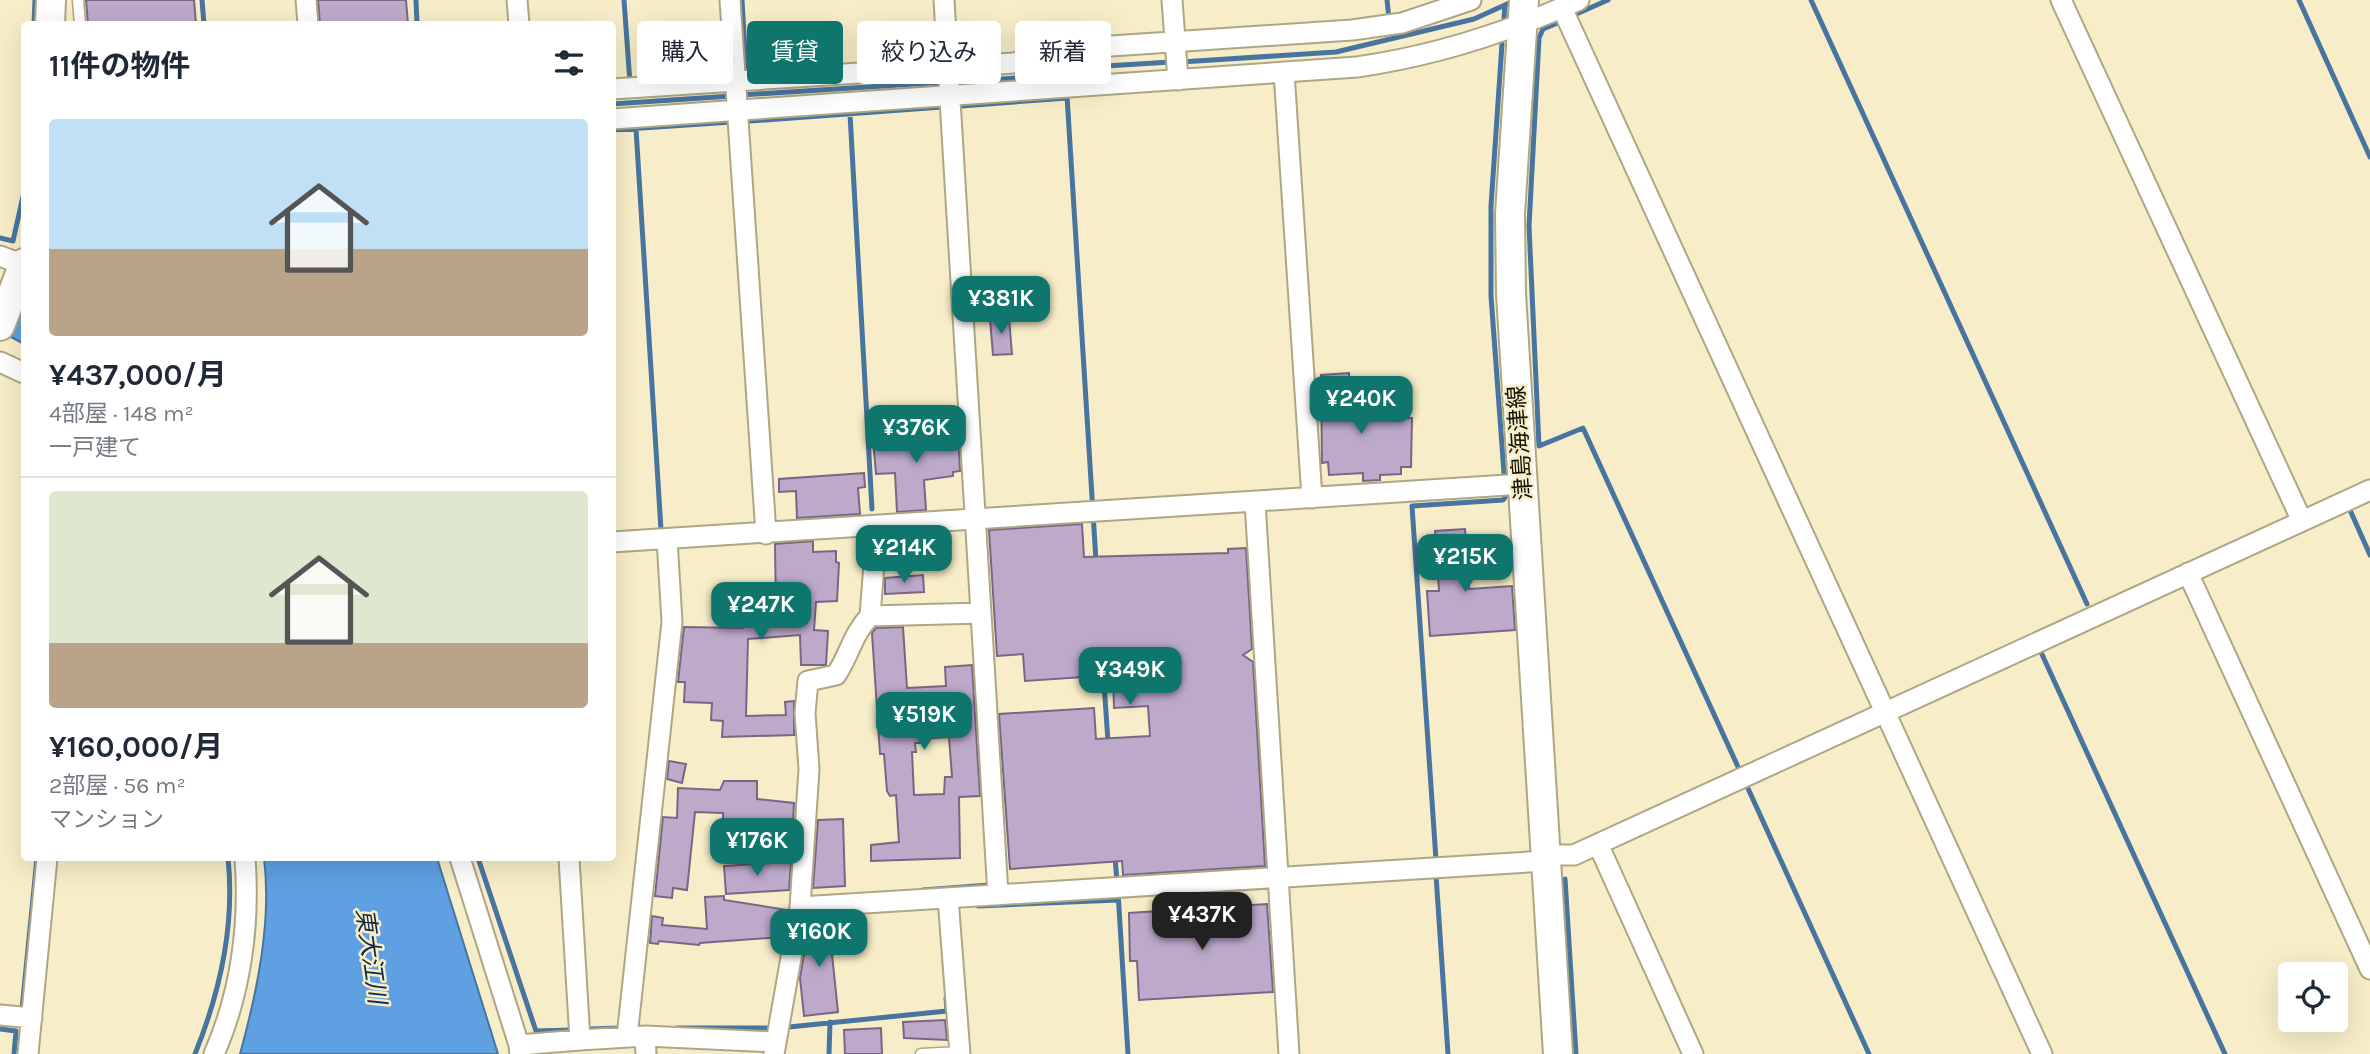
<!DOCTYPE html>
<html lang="ja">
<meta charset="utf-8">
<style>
:root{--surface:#fff;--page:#f2f2f3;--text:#1f2937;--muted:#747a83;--line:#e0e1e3;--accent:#0f766e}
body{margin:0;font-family:Karla,"Noto Sans JP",sans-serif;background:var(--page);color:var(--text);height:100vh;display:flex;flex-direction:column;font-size:26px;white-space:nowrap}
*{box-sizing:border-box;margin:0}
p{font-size:23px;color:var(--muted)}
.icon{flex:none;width:38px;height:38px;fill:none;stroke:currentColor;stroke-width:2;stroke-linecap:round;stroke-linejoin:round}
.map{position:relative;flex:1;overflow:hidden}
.side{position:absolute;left:21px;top:21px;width:595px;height:840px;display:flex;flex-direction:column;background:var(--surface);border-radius:7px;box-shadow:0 7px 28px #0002}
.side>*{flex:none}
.banner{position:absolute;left:637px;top:21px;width:665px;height:63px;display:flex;gap:14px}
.tools{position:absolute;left:2278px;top:962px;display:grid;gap:14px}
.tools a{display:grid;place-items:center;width:70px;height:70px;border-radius:7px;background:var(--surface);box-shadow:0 7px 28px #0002;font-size:35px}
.price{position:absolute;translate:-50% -60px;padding:0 16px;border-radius:14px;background:var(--accent);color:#fff;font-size:23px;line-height:46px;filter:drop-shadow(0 2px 4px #0008)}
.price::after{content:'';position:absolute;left:50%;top:42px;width:21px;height:16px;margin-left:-10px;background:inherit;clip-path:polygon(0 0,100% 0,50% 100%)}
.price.on{background:#222;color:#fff}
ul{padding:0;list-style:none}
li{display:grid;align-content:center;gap:14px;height:371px;padding:0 28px}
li+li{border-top:2px solid var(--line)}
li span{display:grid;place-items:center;height:217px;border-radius:7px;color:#555}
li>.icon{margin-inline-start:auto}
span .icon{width:126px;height:126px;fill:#fffc;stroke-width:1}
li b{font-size:30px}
h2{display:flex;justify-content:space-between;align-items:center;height:84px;padding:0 28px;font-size:30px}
.tag{padding:0 24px;border-radius:7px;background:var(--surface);box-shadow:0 7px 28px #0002;font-size:24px;line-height:63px}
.tag.on{background:var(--accent);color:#fff}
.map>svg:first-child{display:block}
.water{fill:#5ea0e1;stroke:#48759f;stroke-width:2}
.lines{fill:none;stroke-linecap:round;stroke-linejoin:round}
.stream{stroke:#48759f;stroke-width:5}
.building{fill:#bdaacb;stroke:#786684;stroke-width:2;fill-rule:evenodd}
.lane-casing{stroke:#afa683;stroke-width:13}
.street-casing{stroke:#afa683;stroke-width:23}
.secondary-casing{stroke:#afa683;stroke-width:32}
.lane{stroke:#fff;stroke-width:10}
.street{stroke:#fff;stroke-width:19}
.secondary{stroke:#fff;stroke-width:28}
.labels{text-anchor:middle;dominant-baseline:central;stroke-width:5;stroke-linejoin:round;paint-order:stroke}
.street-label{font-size:23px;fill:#131004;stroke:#f7edc8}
.water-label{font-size:24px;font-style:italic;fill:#0f2b45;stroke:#f7edc8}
</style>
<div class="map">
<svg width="2370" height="1054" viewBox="0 0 2370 1054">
<rect width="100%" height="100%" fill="#f7edc8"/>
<path class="water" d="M0 286 24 296V344L0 331Z
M264 858H437L498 1054H240C257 992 272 922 264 858Z"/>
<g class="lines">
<path class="stream" d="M202 0 204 24
M416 0 417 24
M624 0 630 83
M742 0 746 70
M1387 0 1389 19
M1811 0 2087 604
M2299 0 2370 157
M1574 15 1608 0
M1504 18 1505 5
M1560 22 1543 29 1539 38 1529 226 1539 446 1583 428 1739 769
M34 24 35 0
M1502 44 1491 206V296L1504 473
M1181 62 1336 52 1474 19 1516 0
M954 82 1018 78 1057 69 1171 62
M741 95 945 82
M1067 96 1096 561
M612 104 732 96
M961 106 1067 98
M850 114 872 509
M750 121 942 107
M636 129 661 530
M612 130 732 122
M0 238 13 241 24 192
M2350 510 2370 555
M2040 650 2225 1054
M1103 668 1108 742
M1746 784 1869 1054
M1115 857 1117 882
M478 858 536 1031 572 1030
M1436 860 1412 506 1503 500 1506 496
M1436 875 1448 1054
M1565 879 1576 1054
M923 890 990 885V881
M1118 892 1128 1054
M978 906 1118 900
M22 1009 37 858
M789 1027 947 1011 946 998
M677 1028H771
M0 1029 16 1031 14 1054
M590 1029 621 1028
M195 1054C220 992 235 924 228 858
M829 1054 830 1022"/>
</g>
<path class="building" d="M86 0H194L196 24H88Z
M318 0H406L408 24H320Z
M1009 318 1012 354 993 355 990 319Z
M1349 373 1351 418H1412L1411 467H1401V474L1380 475V480L1363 481V473L1329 475 1328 462 1322 463 1321 375Z
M958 435 960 471 953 472V476L924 480 926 510 897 512 895 473 876 474 873 439Z
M864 473 865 487 858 488 860 514 797 518 796 491 779 492V479Z
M1082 524 1084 557 1228 553V549L1246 548 1252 649 1243 655 1253 662 1265 866 1123 875 1122 861 1010 869 999 714 1094 708 1096 739 1150 736 1148 706 1114 708 1113 675 1025 681 1023 654 997 656 989 530Z
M1465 529 1469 589 1512 586 1515 630 1430 636 1427 591H1439L1435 531Z
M813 541V552L836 551V562L839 563 837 601 816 602 814 630 828 631 826 665H801L800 635 748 639 746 716 786 715 785 702 794 701V735L722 737 723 721 711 720 712 703 684 702 685 682H678L684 627 743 628V617H771V614H776L775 544Z
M923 575 924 592 885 594V578Z
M903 627 907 688 946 686 945 667 972 665 980 796 959 797 960 858 871 861V845L899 842 896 795 890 796 887 791 884 754H880L872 633 876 628ZM949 737 952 777H945L944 794 914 795 912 752H916L915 743H921V739Z
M669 761 686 764 682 783 667 779Z
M724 781H757V799L794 803 793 824 723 820V813L695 812 687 890 673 888 672 898 655 896 663 817 677 818 678 788 720 790Z
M843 819 845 886 813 888 818 820Z
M791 862 789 890 726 894 724 866Z
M724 896V900L787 910 782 937 700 943 699 945 659 941 658 944 650 943 652 916 663 918 662 925 707 929 705 897Z
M1267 904 1273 992 1139 1000 1137 961H1130L1129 913Z
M837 918 832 954 838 1012 804 1016 800 978 810 919Z
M945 1020 947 1040 904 1038 903 1022Z
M881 1028 882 1054H845L844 1030Z"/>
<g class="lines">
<g class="lane-casing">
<path id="lane" d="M78 0 80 24
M921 1054 960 1052"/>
</g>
<g class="street-casing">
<path id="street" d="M306 0 308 24
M517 0 519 24
M730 0 766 534
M944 0 998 895
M1172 0 1178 80
M2061 0 2302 521
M1562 8 2042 1054
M1284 72 1312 498
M612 89 1014 63 1051 50 1352 30 1402 23 1471 0
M612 119 1357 67C1434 56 1509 32 1579 0
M0 256 24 265
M0 362 24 373
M1255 502 1289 1054
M877 526 870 616 981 613
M612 542 1523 484
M2188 573 2370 969
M1598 844 1693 1054
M1545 855H1574L2370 490
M460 858 519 1045
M569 858 580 1040 645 1036 776 1042
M948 898 960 1054
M800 907 1545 861
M0 1015 32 1018
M645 1036 646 1054
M627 1037 672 622 667 539
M28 1054 47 858
M214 1054C241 993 250 924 245 858
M520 1054 519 1045 580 1040
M774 1054 800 907 809 769 805 713 808 681 836 675C850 654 852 635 870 616"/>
</g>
<g class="secondary-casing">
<path id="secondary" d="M1524 0 1510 214 1511 294 1558 1054
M50 24 51 0
M0 326 24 263"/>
</g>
<use href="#lane" class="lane"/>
<use href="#street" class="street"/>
<use href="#secondary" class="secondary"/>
</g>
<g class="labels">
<g class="street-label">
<text transform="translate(1520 443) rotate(-94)">津島海津線</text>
</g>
<g class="water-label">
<text transform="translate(371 956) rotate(82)">東大江川</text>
</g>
</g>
</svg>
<div class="tools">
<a><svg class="icon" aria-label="locate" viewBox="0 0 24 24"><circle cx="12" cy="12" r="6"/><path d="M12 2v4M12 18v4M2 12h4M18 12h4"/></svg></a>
</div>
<b class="price" style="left:1001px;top:336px">¥381K</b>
<b class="price" style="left:1361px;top:436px">¥240K</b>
<b class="price" style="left:916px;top:465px">¥376K</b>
<b class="price" style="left:904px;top:585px">¥214K</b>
<b class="price" style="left:1465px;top:594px">¥215K</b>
<b class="price" style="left:761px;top:642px">¥247K</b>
<b class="price" style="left:1130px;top:707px">¥349K</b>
<b class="price" style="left:924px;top:752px">¥519K</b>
<b class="price" style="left:757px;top:878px">¥176K</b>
<b class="price on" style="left:1202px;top:952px">¥437K</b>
<b class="price" style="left:819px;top:969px">¥160K</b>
<div class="banner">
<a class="tag">購入</a>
<a class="tag on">賃貸</a>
<a class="tag">絞り込み</a>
<a class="tag">新着</a>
</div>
<section class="side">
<h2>11件の物件<svg class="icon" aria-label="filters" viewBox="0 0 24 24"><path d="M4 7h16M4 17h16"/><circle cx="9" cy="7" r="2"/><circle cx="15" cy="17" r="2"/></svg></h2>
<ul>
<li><span style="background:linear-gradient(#bfe0f5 60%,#b9a48a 0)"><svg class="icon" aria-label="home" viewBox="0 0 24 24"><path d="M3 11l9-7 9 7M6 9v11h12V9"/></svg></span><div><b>¥437,000/月</b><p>4部屋 · 148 m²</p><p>一戸建て</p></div></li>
<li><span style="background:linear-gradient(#dfe7d0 70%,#b9a48a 0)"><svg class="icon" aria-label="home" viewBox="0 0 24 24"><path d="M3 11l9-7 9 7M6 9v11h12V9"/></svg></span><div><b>¥160,000/月</b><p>2部屋 · 56 m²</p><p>マンション</p></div></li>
</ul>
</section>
</div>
